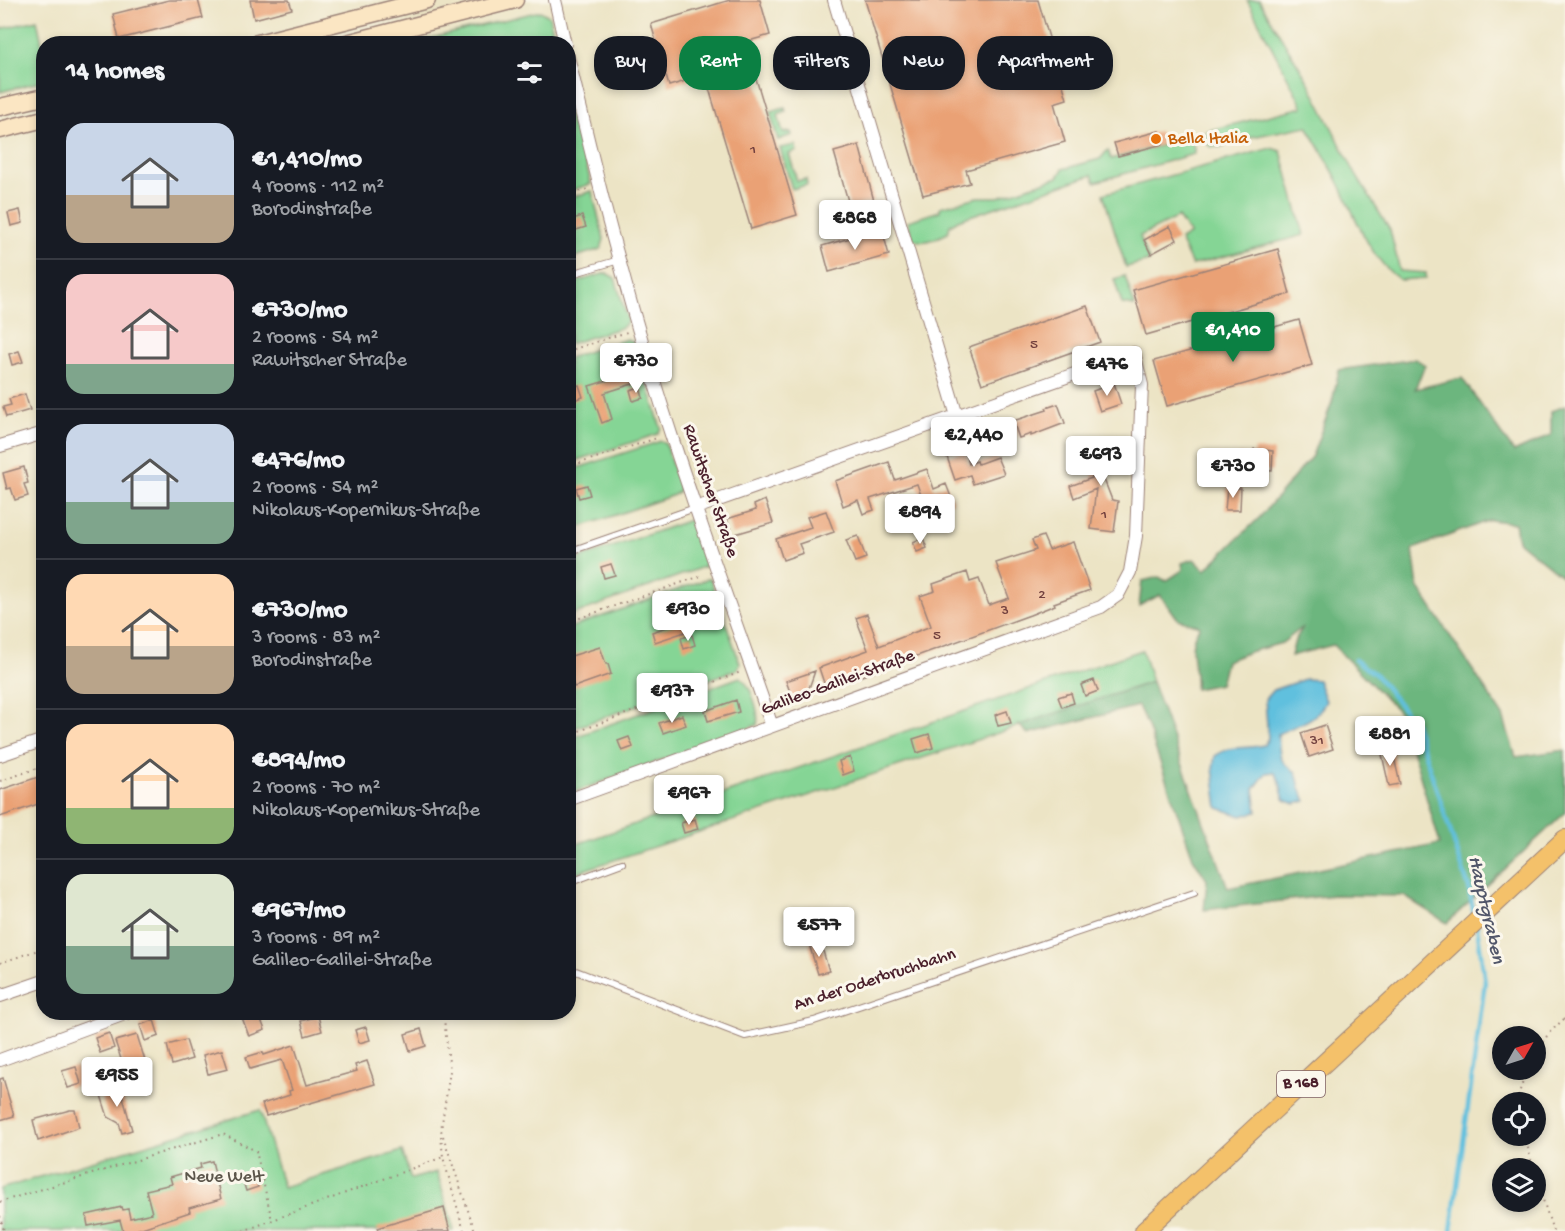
<!DOCTYPE html>
<meta charset="utf-8">
<style>
:root{--surface:#171b24;--page:#242831;--text:#f1f3f6;--muted:#9ea1a6;--line:#363941;--accent:#0b8043}
body{margin:0;font-family:"Gochi Hand",sans-serif;background:var(--page);color:var(--text);height:100vh;display:flex;flex-direction:column;font-size:22px;white-space:nowrap}
*{box-sizing:border-box;margin:0}
p{font-size:20px;color:var(--muted)}
.icon{flex:none;width:33px;height:33px;fill:none;stroke:currentColor;stroke-width:2;stroke-linecap:round;stroke-linejoin:round}
.map{position:relative;flex:1;overflow:hidden}
.side{position:absolute;left:36px;top:36px;width:540px;height:984px;display:flex;flex-direction:column;background:var(--surface);border-radius:24px;box-shadow:0 3px 9px #0003}
.side>*{flex:none}
.guide{position:absolute;left:594px;top:36px;width:570px;height:54px;display:flex;gap:12px}
.needle{width:39px;rotate:51deg}
.buttons{position:absolute;left:1492px;top:1026px;display:grid;gap:12px}
.buttons a{display:grid;place-items:center;width:54px;height:54px;border-radius:50%;background:var(--surface);box-shadow:0 3px 9px #0003;font-size:30px}
.price{position:absolute;translate:-50% -51px;padding:0 14px;border-radius:6px;background:#fff;color:#222;font-size:20px;line-height:39px;filter:drop-shadow(0 2px 3px #0008)}
.price::after{content:'';position:absolute;left:50%;top:36px;width:18px;height:14px;margin-left:-9px;background:inherit;clip-path:polygon(0 0,100% 0,50% 100%)}
.price.active{background:var(--accent);color:#fff}
ul{padding:0;list-style:none}
li{display:flex;align-items:center;gap:18px;height:150px;padding:0 30px}
li+li{border-top:2px solid var(--line)}
li span{display:grid;place-items:center;flex:none;width:168px;height:120px;border-radius:18px;color:#555}
li>.icon{margin-inline-start:auto}
span .icon{width:72px;height:72px;fill:#fffc;stroke-width:1}
li b{font-size:26px}
h2{display:flex;justify-content:space-between;align-items:center;height:72px;padding:0 30px;font-size:26px}
.tag{padding:0 21px;border-radius:24px;background:var(--surface);box-shadow:0 3px 9px #0003;font-size:21px;line-height:54px}
.tag.active{background:var(--accent);color:#fff}
.map>svg:first-child{display:block}
.green{fill:#85d595;stroke:#687a60;stroke-width:1.5}
.forest{fill:#6cb67e;stroke:#5b6a54;stroke-width:1.5}
.water{fill:#60c0de;stroke:#557084;stroke-width:1.5}
.lines{fill:none;stroke-linecap:round;stroke-linejoin:round}
.stream{stroke:#60c0de;stroke-width:4.5}
.building{fill:#eaa175}
.lane-casing{stroke:#9b8278;stroke-width:8}
.street-casing{stroke:#9b8278;stroke-width:14}
.secondary-casing{stroke:#9b8278;stroke-width:19}
.primary-casing{stroke:#9b8278;stroke-width:20}
.path{stroke:#9b8278;stroke-width:2;stroke-dasharray:1.5 4.5;stroke-linecap:butt}
.lane{stroke:#fff;stroke-width:6}
.street{stroke:#fff;stroke-width:12}
.secondary{stroke:#fbe6c3;stroke-width:16}
.primary{stroke:#f4c16a;stroke-width:18}
.food-dot{fill:#e8710a;stroke:#fbf7ec;stroke-width:2}
.labels{text-anchor:middle;dominant-baseline:central;stroke-width:6;stroke-linejoin:round;paint-order:stroke}
.number-label{font-size:15px;fill:#72403e}
.shield{fill:#fbf7ec;stroke:#7f6065;stroke-width:1.5}
.shield-label{font-size:16px;font-weight:bold;fill:#4a1f2b}
.food-label{font-size:18px;fill:#c56008;stroke:#fbf7ec;text-anchor:start}
.street-label{font-size:18px;fill:#4a1f2b;stroke:#fbf7ec}
.park-label{font-size:18px;fill:#5c564b;stroke:#fbf7ec}
.water-label{font-size:20px;font-style:italic;fill:#52576a;stroke:#fbf7ec}
</style>
<div class="map">
<svg width="1565" height="1231" viewBox="0 0 1565 1231">
<rect width="100%" height="100%" fill="#fbf7ec"/>
<filter id="ink" filterUnits="userSpaceOnUse"><feTurbulence type="fractalNoise" baseFrequency=".0167" numOctaves="2"/><feDisplacementMap in="SourceGraphic" scale="12" xChannelSelector="R" yChannelSelector="G"/><feConvolveMatrix kernelMatrix="1 2 1 2 8 2 1 2 1" color-interpolation-filters="sRGB"/></filter>
<filter id="wash" filterUnits="userSpaceOnUse"><feTurbulence type="fractalNoise" baseFrequency=".008" numOctaves="4" result="noise"/><feDisplacementMap in="SourceGraphic" scale="24" xChannelSelector="R" yChannelSelector="G"/><feGaussianBlur stdDeviation="1.35" result="paint"/><feColorMatrix in="noise" values="0 0 0 0 0 0 0 0 0 0 0 0 0 0 0 0 0 1.4 0 .05"/><feComposite in="paint" operator="in"/></filter>
<g filter="url(#wash)">
<rect width="100%" height="100%" fill="#ece4c5"/>
<path class="green" d="M1247 0H1259L1309 83 1356 175 1390 230 1400 271 1426 273V278L1400 280C1368 257 1356 217 1339 183 1329 163 1318 145 1307 126L1252 137 1220 147H1212L1208 145 1205 133 1207 131 1303 107Z
M540 11 549 16 556 43H412Z
M37 20 43 48V81L0 92V29Z
M569 95 591 184 569 191H568Z
M785 108 786 112 778 115 783 133 791 132 792 135 778 140 770 112Z
M1188 136 1194 147V154L1095 182 1092 175 958 220 950 225 948 233C936 238 923 246 912 238L908 221 940 211V207L978 197H998L1058 177 1063 169 1100 159 1108 150 1111 159 1164 145 1165 141Z
M795 145 797 151 789 154 797 181 806 179 807 185 792 189 780 148Z
M1271 148 1281 151 1304 235 1192 265 1180 240 1190 234 1178 217 1140 236 1149 261 1126 267 1103 194Z
M592 191 604 239 601 249 569 259V198Z
M606 273 615 278 628 321 623 327 569 344V284Z
M1125 276 1135 306 1122 304 1114 279Z
M627 339 635 343 661 428 658 434 569 463 568 358Z
M661 441 665 443 680 490 674 495 569 531 568 471Z
M690 520 706 566 569 616V562Z
M710 578 740 663 738 669 569 730V628Z
M1142 650 1152 682 569 875 568 847Z
M740 677C751 685 760 712 757 725L569 794V739Z
M260 1110 283 1187 402 1151 411 1179 437 1172 454 1231H0V1189Z"/>
<path class="forest" d="M1416 359 1425 365 1415 389 1462 378 1514 452 1551 435V411L1565 406V579L1518 541 1515 523 1490 520 1413 549 1418 587 1503 716 1516 757 1565 750V813L1447 923 1404 896 1334 895 1204 910 1207 880 1193 858 1148 727 1138 706 1028 734 1019 725 1152 682 1228 888 1440 844 1402 715 1333 645 1291 656 1295 640 1303 627 1282 643 1249 652 1226 661 1220 684 1195 689C1198 664 1184 650 1200 626L1178 619 1160 595 1139 606 1142 581 1159 577 1166 581 1183 570 1182 563 1194 559 1205 570 1260 517 1312 456 1332 402 1339 370Z"/>
<path class="water" d="M1305 679 1318 680 1326 701C1316 722 1297 724 1278 734 1280 755 1277 761 1296 772L1300 788 1306 801 1295 804 1285 800C1279 790 1283 781 1274 772L1266 773 1254 789 1257 812 1241 816 1218 808 1213 768 1215 756C1231 744 1245 750 1264 745L1268 738 1265 699 1273 690Z"/>
<g class="lines">
<path class="stream" d="M1355 660 1376 675 1415 724 1469 888 1474 915
M1451 1231 1485 982 1477 926"/>
</g>
<g id="blocks">
<path class="building" d="M169 0H198L203 18 119 39 113 14Z
M250 0H289L292 9 254 19Z
M730 0H760L770 35 745 42 797 215 751 229 705 75 669 86 651 24Z
M865 0H1038L1067 99 1054 103 1065 142 966 170 970 183 923 195Z
M1159 131 1163 144 1118 156 1114 143Z
M859 145 874 201 850 208 834 152Z
M20 210 23 223 11 226 8 213Z
M582 216 586 227 573 231 570 220Z
M1170 226 1177 240 1151 254 1144 240Z
M882 229 889 255 829 272 822 246Z
M1278 249 1290 294 1146 335 1133 290Z
M1087 306 1100 342 982 384 969 347Z
M1299 320 1312 365 1167 406 1154 361Z
M19 351 23 362 12 365 9 354Z
M632 373 636 383 604 393 612 419 602 423 589 386Z
M1114 383 1121 404 1100 411 1093 391Z
M579 385 583 397 571 401 568 388Z
M640 387 643 398 633 401 630 390Z
M25 394 30 410 6 417 3 407 11 405 9 399Z
M1058 404 1065 423 1031 436V434L1019 438 1013 421 1047 410 1046 408Z
M1095 442 1121 444 1118 470 1100 469 1112 500 1118 501 1114 532 1091 529 1096 489 1074 498 1070 486 1092 478Z
M1254 449 1273 451 1272 471 1238 469 1239 454 1253 456Z
M965 451 969 464 977 461 978 464 997 457 1004 474 973 484 970 475 955 480 947 457Z
M889 462 895 480 927 469 934 489 946 484 953 502 941 507 937 496 923 501 917 484 870 499 874 510 863 514 858 500 843 506 835 481Z
M24 467 28 483 24 484 28 496 15 500 11 488 7 489 3 473Z
M587 485 590 495 579 498 576 488Z
M1227 488H1241L1240 510H1225Z
M765 500 773 523 732 535 727 519 756 510 754 505Z
M826 511 834 532 799 544 803 553 783 560 776 539 811 527 807 517Z
M858 536 866 558 855 562 846 540Z
M1043 536 1049 550 1073 542 1090 590 1054 603 1055 605 1030 615 826 689 819 668 868 650 856 618 867 614 879 646 931 626 920 596 935 591 933 584 967 572 970 582 979 579 989 605 1009 598 996 563 1036 550 1032 540Z
M923 538 927 548 917 552 913 542Z
M611 564 615 575 604 578 601 567Z
M716 609 719 619 708 622 705 612Z
M685 621 688 631 655 642 652 632Z
M692 635 695 645 684 649 681 638Z
M600 647 606 664H608L611 674 574 687 568 668V657Z
M815 671 807 694 793 700 786 681Z
M1094 680 1098 691 1085 696 1081 685Z
M1071 693 1074 703 1062 707 1058 697Z
M736 700 739 712 708 721 705 711Z
M1007 711 1011 723 998 726 995 715Z
M682 715 686 725 663 733 659 723Z
M1325 725 1333 749 1309 757 1301 733Z
M929 734 933 748 917 753 913 739Z
M629 737 633 747 622 751 618 741Z
M1392 748 1400 784 1389 786 1381 750Z
M850 757 854 771 843 775 839 761Z
M44 775V802L0 817V790Z
M695 819 698 829 684 833 681 823Z
M820 941 829 971 818 974 809 944Z
M247 1012H258L265 1030 249 1036 241 1015Z
M318 1016 322 1031 305 1036 301 1021Z
M154 1020 159 1036 145 1041 140 1025Z
M366 1027 370 1040 359 1043 355 1030Z
M421 1029 426 1046 410 1051 405 1034Z
M109 1033 114 1048 100 1053 95 1038Z
M137 1035 148 1070 127 1077 115 1041Z
M186 1040 192 1059 172 1065 167 1045Z
M294 1045 307 1085 357 1071 355 1065 367 1061 375 1084 266 1116 262 1104 290 1095 289 1091 292 1090 282 1060 250 1069 246 1057 263 1052 264 1055Z
M222 1050 228 1069 208 1074 203 1055Z
M76 1067 81 1084 68 1088 62 1071Z
M3 1078 14 1116 0 1120V1079Z
M120 1086 132 1130 122 1133 119 1123 108 1117 100 1092Z
M70 1110H75L79 1127 38 1141 33 1120Z
M212 1161 221 1199 189 1208 190 1212 133 1231H123L120 1220 88 1226 86 1215 122 1207 123 1210 128 1209 130 1218 152 1213 146 1190 172 1184 170 1177 201 1168 200 1164Z
M254 1174 258 1187 246 1191 242 1178Z
M444 1208 450 1231H378L377 1228Z"/>
</g>
</g>
<g filter="url(#ink)">
<use href="#blocks" fill-opacity="0" stroke="#9b8278" stroke-width="1.5"/>
<g class="lines">
<g class="lane-casing">
<path id="lane" d="M568 275 619 260
M568 552 695 508
M568 883 622 863
M568 968 745 1036 814 1021 1194 893"/>
</g>
<g class="street-casing">
<path id="street" d="M555 0 565 44
M834 0 957 416
M568 57C585 125 600 193 619 260 661 418 718 572 772 726
M0 446 44 433
M0 755 44 740
M568 800 1101 607 1118 595 1130 572 1136 536 1142 385 1134 353 696 508
M0 996 44 981
M0 1060 130 1012"/>
</g>
<g class="secondary-casing">
<path id="secondary" d="M254 44 427 0
M343 44 515 0
M0 107 44 97
M0 130 44 119"/>
</g>
<g class="primary-casing">
<path id="primary" d="M1144 1231 1565 839"/>
</g>
<path class="path" d="M568 195 588 189
M568 351 627 332
M568 467 657 438
M568 622 704 575
M568 735 741 672
M0 781 44 766
M0 963 44 948
M441 1012 444 1019 450 1071 441 1130 475 1231
M1536 1052 1549 1033 1565 1018
M1520 1102 1519 1093 1527 1070
M441 1136 443 1157 464 1231
M1525 1136 1533 1168
M1536 1178 1553 1231
M0 1202 223 1134 256 1151 272 1220
M0 1216 4 1231
M243 1231 443 1157"/>
<use href="#lane" class="lane"/>
<use href="#street" class="street"/>
<use href="#secondary" class="secondary"/>
<use href="#primary" class="primary"/>
</g>
</g>
<circle class="food-dot" cx="1156" cy="139" r="6"/>
<g class="labels">
<g class="number-label">
<text x="753" y="150">1</text>
<text x="1034" y="345">5</text>
<text x="1104" y="515">1</text>
<text x="1042" y="595">2</text>
<text x="1005" y="611">3</text>
<text x="937" y="636">5</text>
<text x="1317" y="741">31</text>
</g>
<rect class="shield" x="1277" y="1071" width="48" height="26" rx="4.5"/>
<g class="shield-label">
<text x="1301" y="1084">B 168</text>
</g>
<g class="food-label">
<text x="1168" y="139">Bella Italia</text>
</g>
<g class="street-label">
<text transform="translate(710 491) rotate(71)">Rawitscher Straße</text>
<text transform="translate(838 683) rotate(-20)">Galileo-Galilei-Straße</text>
<text transform="translate(875 980) rotate(-18)">An der Oderbruchbahn</text>
</g>
<g class="park-label">
<text x="224" y="1177">Neue Welt</text>
</g>
<g class="water-label">
<text transform="translate(1485 910) rotate(77)">Hauptgraben</text>
</g>
</g>
</svg>
<div class="buttons">
<a><svg class="needle" viewBox="-14 -14 28 28"><path d="M0-13l5 13h-10z" fill="#e53935"/><path d="M0 13l5-13h-10z" fill="#9ea1a6"/></svg></a>
<a><svg class="icon" aria-label="locate" viewBox="0 0 24 24"><circle cx="12" cy="12" r="6"/><path d="M12 2v4M12 18v4M2 12h4M18 12h4"/></svg></a>
<a><svg class="icon" aria-label="layers" viewBox="0 0 24 24"><path d="M12 4l9 5-9 5-9-5zM3 14l9 5 9-5"/></svg></a>
</div>
<b class="price" style="left:855px;top:251px">€868</b>
<b class="price active" style="left:1233px;top:363px">€1,410</b>
<b class="price" style="left:636px;top:394px">€730</b>
<b class="price" style="left:1107px;top:397px">€476</b>
<b class="price" style="left:974px;top:468px">€2,440</b>
<b class="price" style="left:1101px;top:487px">€693</b>
<b class="price" style="left:1233px;top:499px">€730</b>
<b class="price" style="left:920px;top:545px">€894</b>
<b class="price" style="left:688px;top:642px">€930</b>
<b class="price" style="left:672px;top:724px">€937</b>
<b class="price" style="left:1390px;top:767px">€881</b>
<b class="price" style="left:689px;top:826px">€967</b>
<b class="price" style="left:819px;top:958px">€577</b>
<b class="price" style="left:117px;top:1108px">€955</b>
<div class="guide">
<a class="tag">Buy</a>
<a class="tag active">Rent</a>
<a class="tag">Filters</a>
<a class="tag">New</a>
<a class="tag">Apartment</a>
</div>
<section class="side">
<h2>14 homes<svg class="icon" aria-label="filters" viewBox="0 0 24 24"><path d="M4 7h16M4 17h16"/><circle cx="9" cy="7" r="2"/><circle cx="15" cy="17" r="2"/></svg></h2>
<ul>
<li><span style="background:linear-gradient(#c9d6e8 60%,#b9a48a 0)"><svg class="icon" aria-label="home" viewBox="0 0 24 24"><path d="M3 11l9-7 9 7M6 9v11h12V9"/></svg></span><div><b>€1,410/mo</b><p>4 rooms · 112 m²</p><p>Borodinstraße</p></div></li>
<li><span style="background:linear-gradient(#f6c9c9 75%,#7fa58c 0)"><svg class="icon" aria-label="home" viewBox="0 0 24 24"><path d="M3 11l9-7 9 7M6 9v11h12V9"/></svg></span><div><b>€730/mo</b><p>2 rooms · 54 m²</p><p>Rawitscher Straße</p></div></li>
<li><span style="background:linear-gradient(#c9d6e8 65%,#7fa58c 0)"><svg class="icon" aria-label="home" viewBox="0 0 24 24"><path d="M3 11l9-7 9 7M6 9v11h12V9"/></svg></span><div><b>€476/mo</b><p>2 rooms · 54 m²</p><p>Nikolaus-Kopernikus-Straße</p></div></li>
<li><span style="background:linear-gradient(#ffd9b3 60%,#b9a48a 0)"><svg class="icon" aria-label="home" viewBox="0 0 24 24"><path d="M3 11l9-7 9 7M6 9v11h12V9"/></svg></span><div><b>€730/mo</b><p>3 rooms · 83 m²</p><p>Borodinstraße</p></div></li>
<li><span style="background:linear-gradient(#ffd9b3 70%,#8fb573 0)"><svg class="icon" aria-label="home" viewBox="0 0 24 24"><path d="M3 11l9-7 9 7M6 9v11h12V9"/></svg></span><div><b>€894/mo</b><p>2 rooms · 70 m²</p><p>Nikolaus-Kopernikus-Straße</p></div></li>
<li><span style="background:linear-gradient(#dfe7d0 60%,#7fa58c 0)"><svg class="icon" aria-label="home" viewBox="0 0 24 24"><path d="M3 11l9-7 9 7M6 9v11h12V9"/></svg></span><div><b>€967/mo</b><p>3 rooms · 89 m²</p><p>Galileo-Galilei-Straße</p></div></li>
</ul>
</section>
</div>
